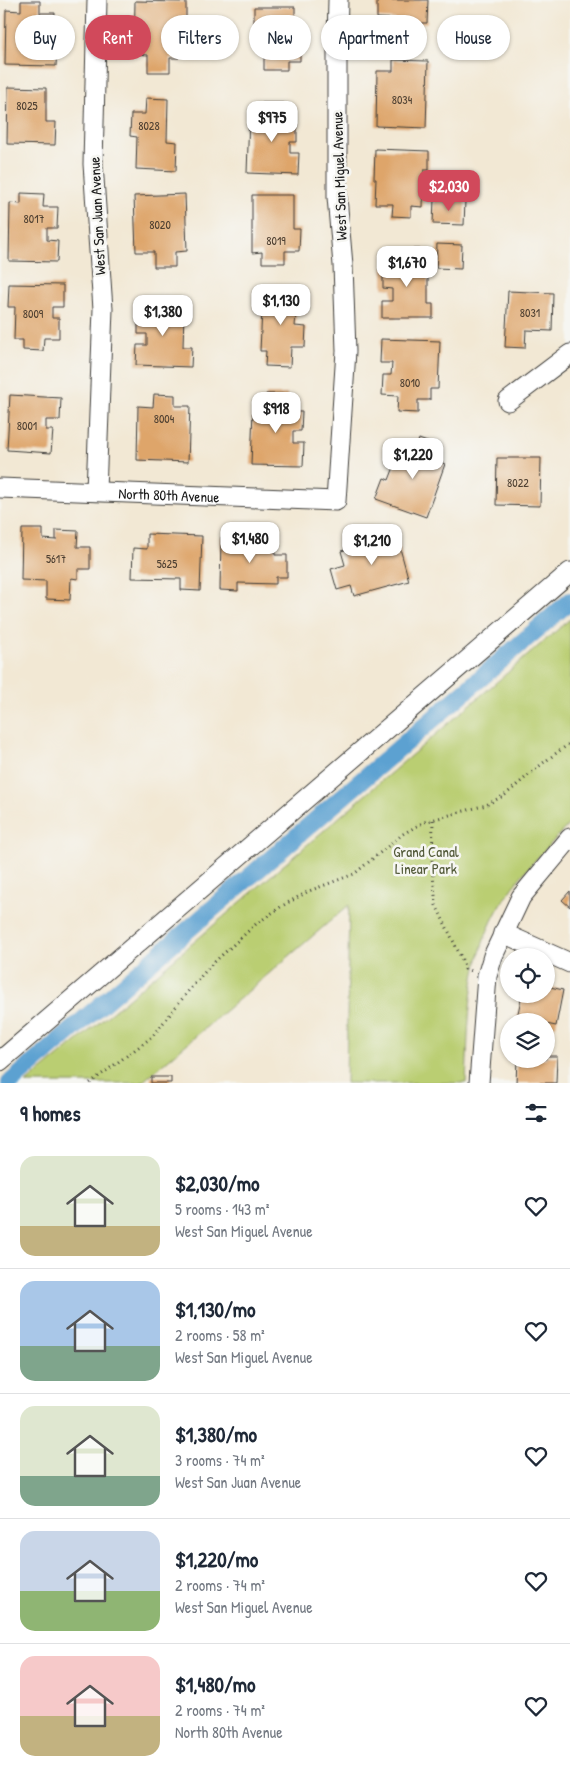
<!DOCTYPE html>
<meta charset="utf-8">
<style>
:root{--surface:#fff;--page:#f6f6f7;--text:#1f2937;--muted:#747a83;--line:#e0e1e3;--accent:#d1495b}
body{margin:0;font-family:"Patrick Hand",sans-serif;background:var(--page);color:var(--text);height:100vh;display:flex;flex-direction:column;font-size:19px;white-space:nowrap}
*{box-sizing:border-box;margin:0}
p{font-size:16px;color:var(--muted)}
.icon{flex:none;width:28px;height:28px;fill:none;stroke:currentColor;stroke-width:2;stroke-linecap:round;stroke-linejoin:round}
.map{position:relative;height:1083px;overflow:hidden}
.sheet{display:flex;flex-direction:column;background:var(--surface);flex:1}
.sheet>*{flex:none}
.hud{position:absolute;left:15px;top:15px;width:540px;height:45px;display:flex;gap:10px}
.fabs{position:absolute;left:500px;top:948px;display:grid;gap:10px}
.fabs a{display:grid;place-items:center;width:55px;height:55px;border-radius:50%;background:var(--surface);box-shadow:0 1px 4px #0004;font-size:25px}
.price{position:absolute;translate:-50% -42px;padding:0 11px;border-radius:10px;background:#fff;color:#222;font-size:16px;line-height:32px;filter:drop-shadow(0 1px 2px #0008)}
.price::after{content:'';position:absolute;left:50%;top:30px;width:15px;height:11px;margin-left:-8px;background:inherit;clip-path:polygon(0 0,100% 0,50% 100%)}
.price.current{background:var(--accent);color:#fff}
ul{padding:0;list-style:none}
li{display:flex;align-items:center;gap:15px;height:125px;padding:0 20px}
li+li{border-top:1px solid var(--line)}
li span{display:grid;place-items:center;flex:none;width:140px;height:100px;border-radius:15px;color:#555}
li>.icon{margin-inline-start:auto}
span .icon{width:60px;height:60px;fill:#fffc;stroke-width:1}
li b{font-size:21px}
h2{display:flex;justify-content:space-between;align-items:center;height:60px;padding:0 20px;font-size:21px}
.pill{padding:0 18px;border-radius:22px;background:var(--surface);box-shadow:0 1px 4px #0004;font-size:18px;line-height:45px}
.pill.current{background:var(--accent);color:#fff}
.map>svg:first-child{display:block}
.green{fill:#bace72;stroke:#6b7547}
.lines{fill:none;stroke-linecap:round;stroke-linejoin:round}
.canal{stroke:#5ca1d1;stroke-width:18}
.building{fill:#dea56a}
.minor-casing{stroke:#3c3b38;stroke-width:21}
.path{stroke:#3c3b38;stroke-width:3;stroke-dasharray:1 4;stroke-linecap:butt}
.minor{stroke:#fff;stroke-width:19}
.labels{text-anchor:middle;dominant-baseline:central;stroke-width:5;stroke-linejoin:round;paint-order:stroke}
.number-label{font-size:12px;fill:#4c3e30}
.street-label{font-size:15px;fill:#1c1c1c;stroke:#f6f6f2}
.park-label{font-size:15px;fill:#535a3a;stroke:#f6f6f2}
</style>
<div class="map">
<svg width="570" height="1083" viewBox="0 0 570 1083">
<rect width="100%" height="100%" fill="#f6f6f2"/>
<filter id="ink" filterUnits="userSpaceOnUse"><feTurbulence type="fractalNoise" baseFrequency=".02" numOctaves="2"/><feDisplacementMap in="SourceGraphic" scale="10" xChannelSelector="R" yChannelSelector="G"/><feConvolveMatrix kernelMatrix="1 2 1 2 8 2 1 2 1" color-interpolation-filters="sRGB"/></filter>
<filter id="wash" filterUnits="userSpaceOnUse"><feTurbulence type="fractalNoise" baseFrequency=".0096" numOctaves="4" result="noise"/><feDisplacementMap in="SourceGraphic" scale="20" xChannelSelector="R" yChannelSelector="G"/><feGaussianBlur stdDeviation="1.12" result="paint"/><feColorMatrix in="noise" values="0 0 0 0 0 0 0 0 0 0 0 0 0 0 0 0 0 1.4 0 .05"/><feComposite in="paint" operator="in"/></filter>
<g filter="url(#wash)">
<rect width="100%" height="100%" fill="#f2e8d4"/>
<path class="green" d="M570 619V823C545 851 515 878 497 911 467 966 469 1023 466 1083H346L349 905 141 1083H26L123 1003Z"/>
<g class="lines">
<path class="canal" d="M10 1083 570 601"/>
</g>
<g id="blocks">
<path class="building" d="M377 0H428L427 23H414V38L395 37V19L377 18Z
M21 1H40V13H55L54 33H48L47 45H57L56 66 5 65 6 10 21 11Z
M135 1 186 2V19H179V58H170V72H148V55L134 54Z
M254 7H295V40H300V61H287V70H264V32L254 33Z
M393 60 428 61 426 128 376 126 377 71H393Z
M8 87 46 88V122H56L55 145 7 144Z
M146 98 168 99 167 141 177 142 176 171 136 169 137 137 130 136 131 114H145Z
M262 103H283L282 119 297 120V142H290V153H299L298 175 247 173 249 116H262Z
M375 149 429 151V170H424L423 207 411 206V217L392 216 393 204H375L376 179H374Z
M21 193 44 194 43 207H58L57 228H47V240L58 241 57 262 9 261 10 203 21 204Z
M185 194 187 251 175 252V267H154V252H136L134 196Z
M252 195H293V229H300L299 251H285V263H262V252L252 253Z
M434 199 465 201 464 225 433 224Z
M437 244 462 245 461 269 436 268Z
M399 249H420V264H428V304H433V318H382V301H392V289L383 288V267H398Z
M9 284 63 285V307H52V318H59V338H44L43 351 23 350V340H14L15 307H8Z
M508 291 553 293 552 331 526 330 525 348 505 347Z
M254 292 307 294 306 314H296L295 326 306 327 305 347H291L290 367 265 366 266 351H260L262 309H254Z
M153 299 175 300V310H184L183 347H192L191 367 136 365 137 345H147V334H138V311L153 312Z
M381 339 440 341 438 389H430V400H418V413L397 412 398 396 382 395 383 375H391L392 363H380Z
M154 394 175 395V406H190L188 462 137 460 138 406 153 407Z
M266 394H287V412H302L301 431H293V443H304L303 466 251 465 253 409H266Z
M10 395 61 398 60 420H46V430H53L51 453 7 450Z
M419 439 438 446 433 460 445 464 426 517 376 499 384 478 389 480 401 449 414 454Z
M497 458H541L540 506 496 505Z
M22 529H43V539L56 540V530L78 531 77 547H90V569H78V579L71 578 70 600 46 599V581L21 580Z
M395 530 409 581 354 596 351 586 337 590 331 569 345 565 341 551 371 543 369 537Z
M147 534 202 536 200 591 181 590V579L132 578 133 548 147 549Z
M221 537 241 538V548H253L254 539 275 540V555H287V577H276V584L238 583V591L220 590Z
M570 891V907L562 900Z
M546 986 563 990 556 1026 546 1024V1021H531L517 1018 522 994H546Z
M546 1056H557L556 1083H516L517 1059H546Z
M151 1077H171V1083H151Z"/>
</g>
</g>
<g filter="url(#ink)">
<use href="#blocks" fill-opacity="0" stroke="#3c3b38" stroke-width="1"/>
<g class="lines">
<g class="minor-casing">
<g id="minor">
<path d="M508 401 570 354"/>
<path id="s1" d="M0 488 336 501 346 351 343 265 337 197V42L338 0"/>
<path d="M96 491 103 309 93 164 97 0"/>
<path d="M503 933 570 963"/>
<path d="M0 1061 570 572"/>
<path d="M479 1083 487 976 493 956 521 897 570 838"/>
</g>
</g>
<path class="path" d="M433 820 432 866 436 905 461 957 465 969 471 971
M90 1083 152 1037 190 989 210 966 256 924 282 906 309 891 354 874 403 834 424 822 486 805 505 795 543 763 570 743"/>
<use href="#minor" class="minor"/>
</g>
</g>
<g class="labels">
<g class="number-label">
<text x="402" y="99">8034</text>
<text x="27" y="105">8025</text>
<text x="149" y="125">8028</text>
<text x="34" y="218">8017</text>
<text x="160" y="224">8020</text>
<text x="276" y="240">8019</text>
<text x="530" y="312">8031</text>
<text x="33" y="313">8009</text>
<text x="410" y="382">8010</text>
<text x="164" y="418">8004</text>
<text x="27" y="425">8001</text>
<text x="518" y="482">8022</text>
<text x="56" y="558">5617</text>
<text x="167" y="563">5625</text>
</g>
<g class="street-label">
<text transform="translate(339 176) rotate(-92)">West San Miguel Avenue</text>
<text transform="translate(97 216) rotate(-93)">West San Juan Avenue</text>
<text stroke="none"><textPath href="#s1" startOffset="169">North 80th Avenue</textPath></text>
</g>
<g class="park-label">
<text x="426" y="851">Grand Canal<tspan x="426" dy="17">Linear Park</tspan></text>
</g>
</g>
</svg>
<div class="fabs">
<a><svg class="icon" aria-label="locate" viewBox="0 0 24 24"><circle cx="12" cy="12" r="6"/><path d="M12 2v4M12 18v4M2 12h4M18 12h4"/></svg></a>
<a><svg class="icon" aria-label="layers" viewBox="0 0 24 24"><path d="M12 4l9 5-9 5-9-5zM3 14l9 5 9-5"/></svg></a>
</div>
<b class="price" style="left:272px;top:143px">$975</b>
<b class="price current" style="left:449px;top:212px">$2,030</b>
<b class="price" style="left:407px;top:288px">$1,670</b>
<b class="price" style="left:281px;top:326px">$1,130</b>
<b class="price" style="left:163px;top:337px">$1,380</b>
<b class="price" style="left:276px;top:434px">$918</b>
<b class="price" style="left:413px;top:480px">$1,220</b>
<b class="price" style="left:250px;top:564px">$1,480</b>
<b class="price" style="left:372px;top:566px">$1,210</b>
<div class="hud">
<a class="pill">Buy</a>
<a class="pill current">Rent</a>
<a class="pill">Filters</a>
<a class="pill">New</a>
<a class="pill">Apartment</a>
<a class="pill">House</a>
</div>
</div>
<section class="sheet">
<h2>9 homes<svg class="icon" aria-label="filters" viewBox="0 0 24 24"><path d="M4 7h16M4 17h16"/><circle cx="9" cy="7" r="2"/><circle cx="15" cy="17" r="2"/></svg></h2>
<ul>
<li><span style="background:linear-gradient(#dfe7d0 70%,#c2b280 0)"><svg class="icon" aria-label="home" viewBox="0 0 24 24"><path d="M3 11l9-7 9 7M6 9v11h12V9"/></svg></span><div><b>$2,030/mo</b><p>5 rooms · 143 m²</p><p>West San Miguel Avenue</p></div><svg class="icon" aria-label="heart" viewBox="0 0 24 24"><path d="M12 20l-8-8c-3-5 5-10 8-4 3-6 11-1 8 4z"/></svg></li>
<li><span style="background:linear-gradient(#a9c7e8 65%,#7fa58c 0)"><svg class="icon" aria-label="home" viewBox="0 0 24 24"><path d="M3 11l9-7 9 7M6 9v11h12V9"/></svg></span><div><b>$1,130/mo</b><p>2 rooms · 58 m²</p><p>West San Miguel Avenue</p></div><svg class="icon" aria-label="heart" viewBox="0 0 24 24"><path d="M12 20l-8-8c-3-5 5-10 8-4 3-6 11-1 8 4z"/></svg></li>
<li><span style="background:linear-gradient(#dfe7d0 70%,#7fa58c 0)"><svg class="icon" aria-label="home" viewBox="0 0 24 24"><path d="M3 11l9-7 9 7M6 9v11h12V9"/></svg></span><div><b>$1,380/mo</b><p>3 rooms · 74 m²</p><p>West San Juan Avenue</p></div><svg class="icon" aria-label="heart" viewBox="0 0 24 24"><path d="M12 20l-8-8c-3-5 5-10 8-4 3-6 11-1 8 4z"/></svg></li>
<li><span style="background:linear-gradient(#c9d6e8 60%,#8fb573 0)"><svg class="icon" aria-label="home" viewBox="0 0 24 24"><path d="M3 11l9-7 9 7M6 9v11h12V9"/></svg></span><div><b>$1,220/mo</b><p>2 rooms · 74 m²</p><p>West San Miguel Avenue</p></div><svg class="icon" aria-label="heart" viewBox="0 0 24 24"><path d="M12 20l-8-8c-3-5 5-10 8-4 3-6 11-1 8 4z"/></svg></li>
<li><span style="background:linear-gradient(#f6c9c9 60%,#c2b280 0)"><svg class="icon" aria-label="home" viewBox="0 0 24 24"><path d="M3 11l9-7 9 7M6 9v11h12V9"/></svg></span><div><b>$1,480/mo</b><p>2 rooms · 74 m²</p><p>North 80th Avenue</p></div><svg class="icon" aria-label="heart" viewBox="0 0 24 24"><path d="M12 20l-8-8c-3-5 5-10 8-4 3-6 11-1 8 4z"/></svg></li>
</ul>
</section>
